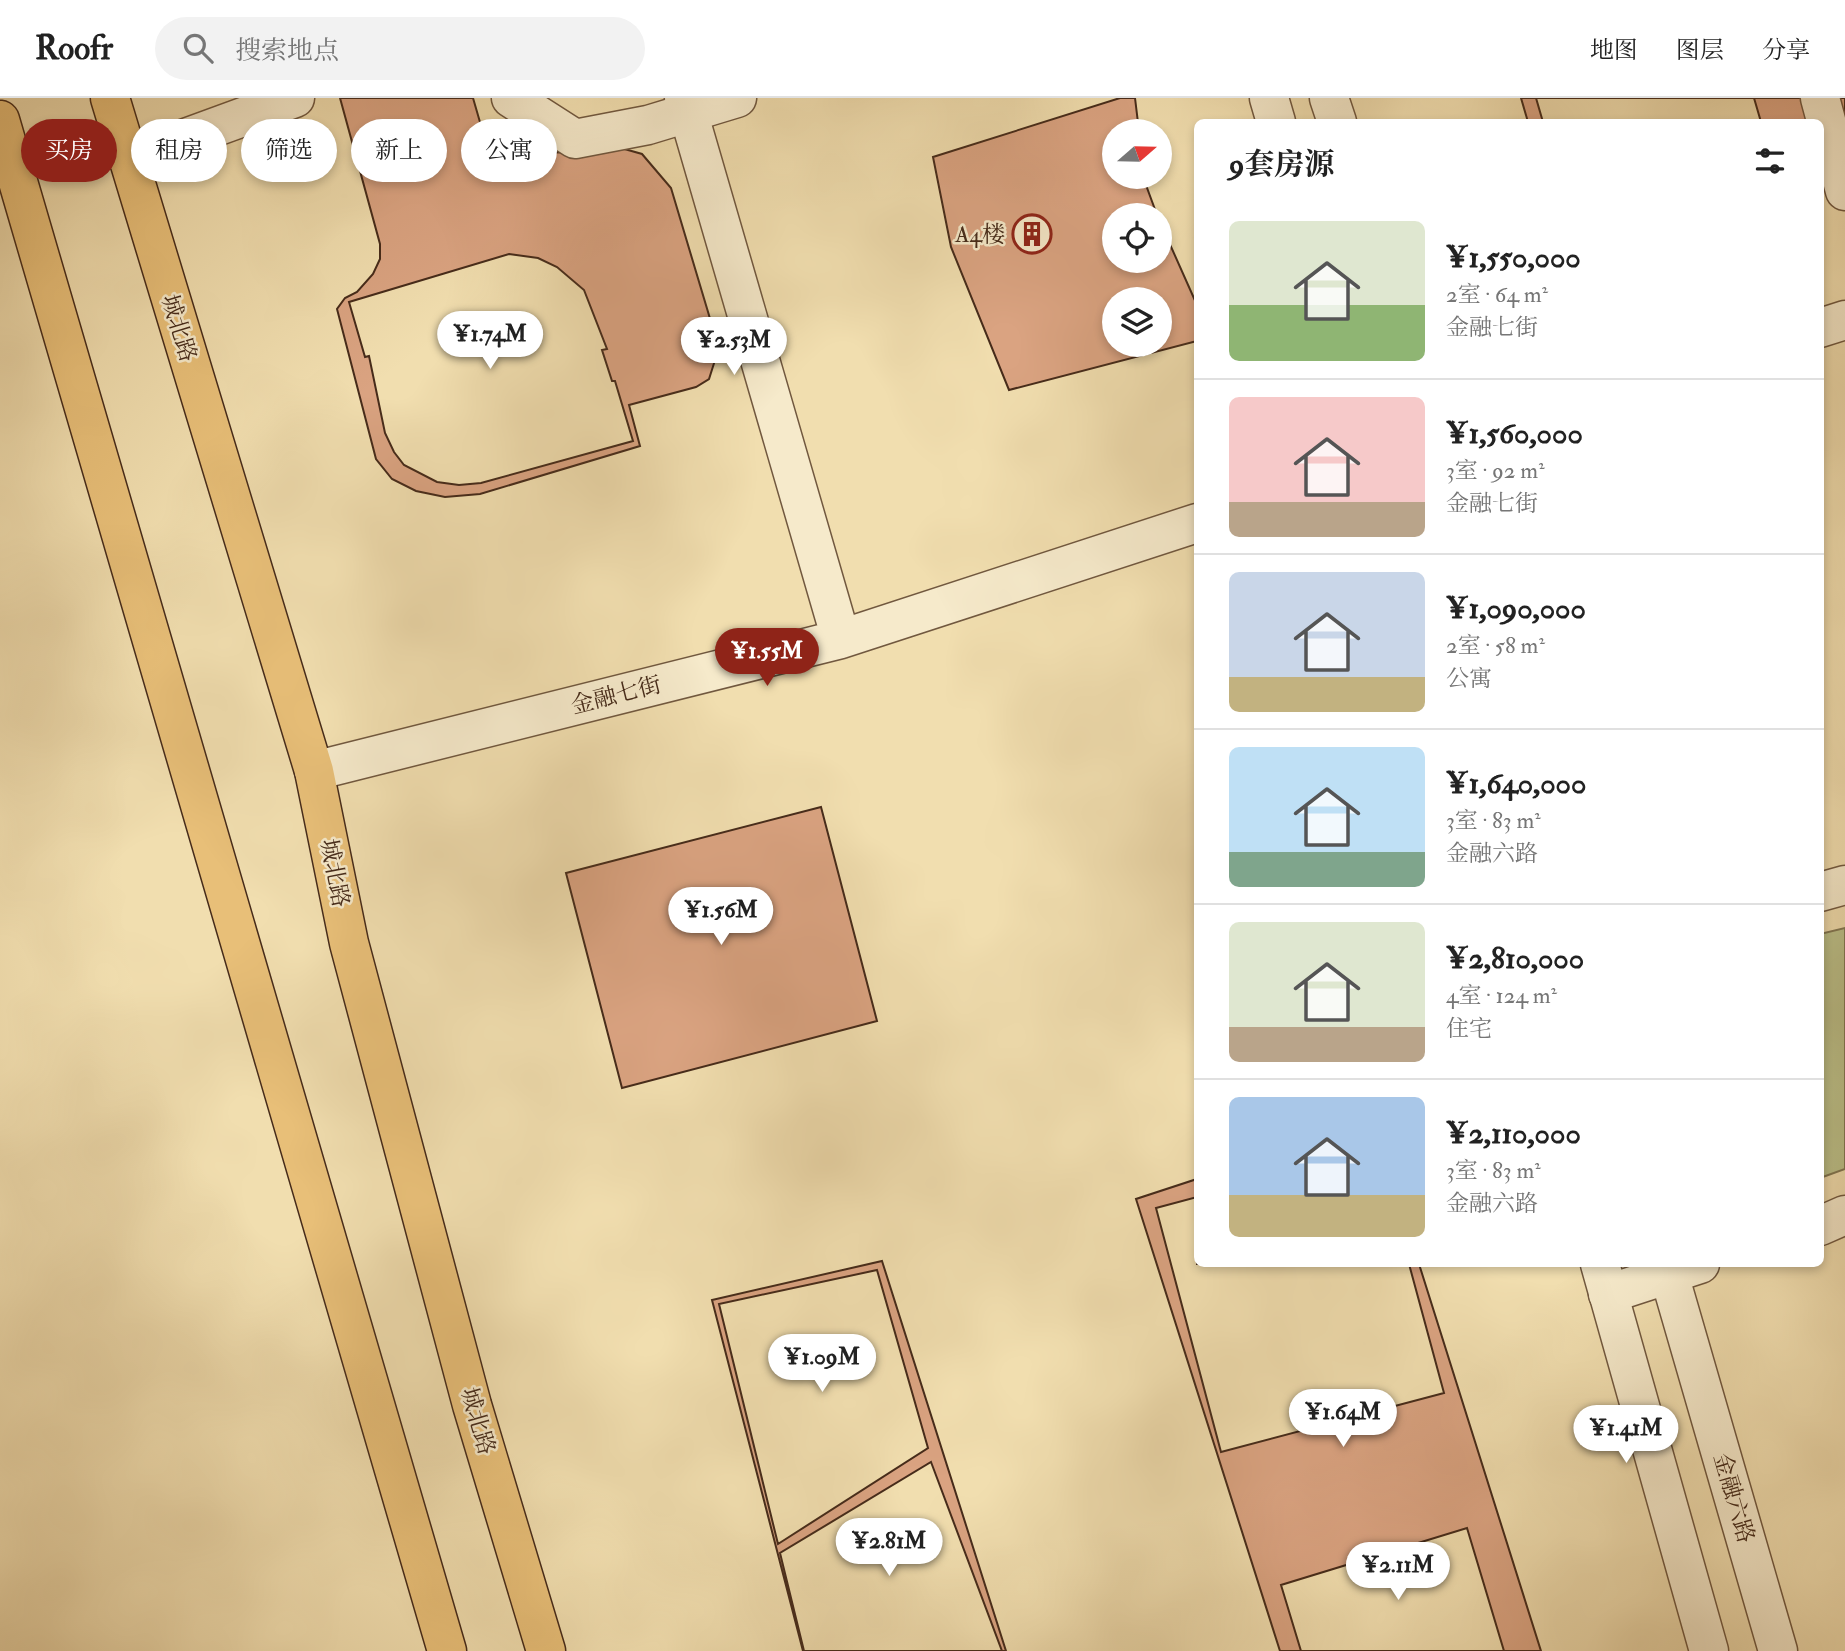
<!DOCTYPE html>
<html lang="zh">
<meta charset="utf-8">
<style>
:root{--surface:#fff;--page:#f2f2f2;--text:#222;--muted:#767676;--line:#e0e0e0;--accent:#8f2418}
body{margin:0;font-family:"IM FELL Double Pica","Noto Serif SC",serif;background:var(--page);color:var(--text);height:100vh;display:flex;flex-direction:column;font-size:26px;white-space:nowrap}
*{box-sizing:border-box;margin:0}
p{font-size:23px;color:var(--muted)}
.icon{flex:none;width:38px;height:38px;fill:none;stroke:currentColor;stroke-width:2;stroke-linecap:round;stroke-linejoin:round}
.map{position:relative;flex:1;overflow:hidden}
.panel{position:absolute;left:1194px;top:21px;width:630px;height:1148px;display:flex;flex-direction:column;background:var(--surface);border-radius:10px;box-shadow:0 4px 10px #0003}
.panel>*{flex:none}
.hud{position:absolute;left:21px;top:21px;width:665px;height:63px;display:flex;gap:14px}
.needle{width:46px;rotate:70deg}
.tools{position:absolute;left:1102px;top:21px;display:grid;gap:14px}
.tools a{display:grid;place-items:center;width:70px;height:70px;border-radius:50%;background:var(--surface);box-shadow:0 4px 10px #0003;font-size:35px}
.price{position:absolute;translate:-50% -60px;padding:0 16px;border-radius:24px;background:#fff;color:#222;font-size:23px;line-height:46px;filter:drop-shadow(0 2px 4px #0008)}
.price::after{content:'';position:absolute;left:50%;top:42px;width:21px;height:16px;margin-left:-10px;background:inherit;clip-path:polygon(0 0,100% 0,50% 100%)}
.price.active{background:var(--accent);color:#fff}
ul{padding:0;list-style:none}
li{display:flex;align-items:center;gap:21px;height:175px;padding:0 35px}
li+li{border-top:2px solid var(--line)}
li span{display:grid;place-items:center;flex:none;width:196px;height:140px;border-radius:10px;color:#555}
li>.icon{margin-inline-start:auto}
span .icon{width:84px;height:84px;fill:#fffc;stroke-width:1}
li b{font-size:30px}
h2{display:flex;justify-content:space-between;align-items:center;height:84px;padding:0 35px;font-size:30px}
.tag{padding:0 24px;border-radius:32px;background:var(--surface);box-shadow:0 4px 10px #0003;font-size:24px;line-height:63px}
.tag.active{background:var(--accent);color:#fff}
header{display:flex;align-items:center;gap:42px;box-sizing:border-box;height:98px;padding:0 35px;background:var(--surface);border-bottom:2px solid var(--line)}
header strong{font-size:33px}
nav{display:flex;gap:38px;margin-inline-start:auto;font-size:24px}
.search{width:490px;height:63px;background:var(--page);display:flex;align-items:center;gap:18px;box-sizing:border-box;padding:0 24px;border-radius:38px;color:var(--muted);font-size:26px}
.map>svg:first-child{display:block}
.green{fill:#bbc18a;stroke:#807652;stroke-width:2}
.building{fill:#daa381;stroke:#462b1a;stroke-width:2;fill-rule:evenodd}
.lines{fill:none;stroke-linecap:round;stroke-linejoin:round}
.minor-casing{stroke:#71583f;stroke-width:41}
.tertiary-casing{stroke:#71583f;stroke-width:41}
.primary-casing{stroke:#462b1a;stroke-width:41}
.minor{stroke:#f6eacb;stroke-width:38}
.tertiary{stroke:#f6eacb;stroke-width:38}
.primary{stroke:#e8bf78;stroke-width:38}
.labels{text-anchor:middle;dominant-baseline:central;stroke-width:5;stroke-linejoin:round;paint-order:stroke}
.poi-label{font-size:23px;fill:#462b1a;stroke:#f6eacb;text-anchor:end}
.street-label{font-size:23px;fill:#462b1a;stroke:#f6eacb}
</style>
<header>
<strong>Roofr</strong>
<div class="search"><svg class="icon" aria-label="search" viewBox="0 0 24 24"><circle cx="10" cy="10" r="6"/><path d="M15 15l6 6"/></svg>搜索地点</div>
<nav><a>地图</a><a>图层</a><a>分享</a></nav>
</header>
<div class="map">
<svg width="1845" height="1553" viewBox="0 0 1845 1553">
<rect width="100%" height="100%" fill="#f1deaf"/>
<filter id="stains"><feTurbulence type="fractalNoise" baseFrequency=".00286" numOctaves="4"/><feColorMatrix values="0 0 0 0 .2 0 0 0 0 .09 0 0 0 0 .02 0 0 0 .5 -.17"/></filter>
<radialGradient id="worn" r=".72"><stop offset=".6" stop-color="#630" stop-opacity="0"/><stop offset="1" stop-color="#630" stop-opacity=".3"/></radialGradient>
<path class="green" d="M1845 830V1071L1820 1080V836Z"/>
<path class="building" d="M340 0H473L484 38 502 51 521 57 621 50 642 56 671 90 714 234 716 259 709 281 696 289 629 307 640 348 480 396 445 399 416 393 392 381 376 361 337 211 345 200 357 194 373 176 380 161V146Z
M1120 0H1135L1139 33H1115V79H1143L1157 117H1115V163H1160V124L1197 207V243L1009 292 951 149 933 59ZM1115 201H1160V247H1115Z
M1521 0H1845V69L1820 76V24H1528Z
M1536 0H1754L1761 24H1543Z
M509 156 538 160 557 169 584 192 607 251 602 252 612 283H615L633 343 481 385 459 387 437 384 404 367 394 354 385 335 369 258 365 259 349 204Z
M821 709 877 923 622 990 566 775Z
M1197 1081V1166H1419L1541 1553H1280L1136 1101Z
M1197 1099V1166H1409L1444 1295 1221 1354 1156 1110Z
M882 1163 1006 1553H803L712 1202Z
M877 1172 928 1350 778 1446 719 1206Z
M931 1364 1002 1553H804L780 1455Z
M1467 1430 1504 1553H1301L1281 1487Z"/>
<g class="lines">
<g class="minor-casing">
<path id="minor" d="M511 0 575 41 648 27 737 0
M1820 0 1845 93
M128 61 295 0
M1820 794 1845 787
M1820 1128 1845 1117
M1608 1196 1700 1166"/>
</g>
<g class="tertiary-casing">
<path id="tertiary" d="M684 0 841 541
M1269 0 1276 24
M1329 0 1337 24
M1820 230 1845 222
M314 673 841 541 1197 425
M1600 1166 1709 1553
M1666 1166 1778 1553"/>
</g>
<g class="primary-casing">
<path id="primary" d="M110 0 314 673 349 845 472 1307 546 1553
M0 22 447 1553"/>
</g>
<use href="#minor" class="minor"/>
<use href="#tertiary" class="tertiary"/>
<use href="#primary" class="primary"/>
</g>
<defs>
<g id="building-ring" transform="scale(2.0125)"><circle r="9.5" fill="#f6eacb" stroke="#8f2418" stroke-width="1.5"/><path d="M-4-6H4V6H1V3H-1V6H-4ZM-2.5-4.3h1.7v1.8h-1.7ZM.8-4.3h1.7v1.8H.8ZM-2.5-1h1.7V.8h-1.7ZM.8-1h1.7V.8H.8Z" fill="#8f2418"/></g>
</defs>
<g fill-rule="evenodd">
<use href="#building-ring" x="1032" y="136"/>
</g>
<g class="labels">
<g class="poi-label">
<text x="1005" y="136">A4楼</text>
</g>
<g class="street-label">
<text transform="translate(179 230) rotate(73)">城北路</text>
<text transform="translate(616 597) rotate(-14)">金融七街</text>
<text transform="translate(335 775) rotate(79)">城北路</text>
<text transform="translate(478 1323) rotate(74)">城北路</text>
<text transform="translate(1734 1400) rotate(74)">金融六路</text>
</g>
</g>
<rect width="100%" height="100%" filter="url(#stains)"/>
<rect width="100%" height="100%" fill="url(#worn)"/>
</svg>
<div class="tools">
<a><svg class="needle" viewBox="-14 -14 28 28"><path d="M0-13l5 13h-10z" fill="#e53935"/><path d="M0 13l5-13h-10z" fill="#767676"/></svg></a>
<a><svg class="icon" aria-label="locate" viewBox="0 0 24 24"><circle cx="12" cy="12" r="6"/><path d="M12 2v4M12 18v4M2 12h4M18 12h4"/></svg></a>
<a><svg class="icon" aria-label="layers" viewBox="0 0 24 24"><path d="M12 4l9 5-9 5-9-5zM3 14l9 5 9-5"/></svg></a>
</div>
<b class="price" style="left:490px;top:273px">¥1.74M</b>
<b class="price" style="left:734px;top:279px">¥2.53M</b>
<b class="price active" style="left:767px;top:590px">¥1.55M</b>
<b class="price" style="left:721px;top:849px">¥1.56M</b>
<b class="price" style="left:822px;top:1296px">¥1.09M</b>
<b class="price" style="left:1343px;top:1351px">¥1.64M</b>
<b class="price" style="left:1626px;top:1367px">¥1.41M</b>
<b class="price" style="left:889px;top:1480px">¥2.81M</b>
<b class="price" style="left:1398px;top:1504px">¥2.11M</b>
<div class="hud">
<a class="tag active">买房</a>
<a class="tag">租房</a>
<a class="tag">筛选</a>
<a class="tag">新上</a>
<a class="tag">公寓</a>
</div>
<section class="panel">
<h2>9套房源<svg class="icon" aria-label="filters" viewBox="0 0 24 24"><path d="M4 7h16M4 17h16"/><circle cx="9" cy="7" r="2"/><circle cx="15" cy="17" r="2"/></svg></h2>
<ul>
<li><span style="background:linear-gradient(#dfe7d0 60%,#8fb573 0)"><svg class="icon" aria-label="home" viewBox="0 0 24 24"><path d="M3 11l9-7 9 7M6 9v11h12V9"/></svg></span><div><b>¥1,550,000</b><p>2室 · 64 m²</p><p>金融七街</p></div></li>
<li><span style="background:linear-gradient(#f6c9c9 75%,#b9a48a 0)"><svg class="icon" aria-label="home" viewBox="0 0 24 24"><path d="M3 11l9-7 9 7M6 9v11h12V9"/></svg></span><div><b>¥1,560,000</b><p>3室 · 92 m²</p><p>金融七街</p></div></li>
<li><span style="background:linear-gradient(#c9d6e8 75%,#c2b280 0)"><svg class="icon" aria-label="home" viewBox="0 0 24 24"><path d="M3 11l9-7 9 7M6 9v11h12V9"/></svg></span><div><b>¥1,090,000</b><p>2室 · 58 m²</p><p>公寓</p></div></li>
<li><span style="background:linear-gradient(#bfe0f5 75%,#7fa58c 0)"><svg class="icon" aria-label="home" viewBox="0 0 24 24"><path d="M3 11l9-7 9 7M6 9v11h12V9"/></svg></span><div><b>¥1,640,000</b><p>3室 · 83 m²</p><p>金融六路</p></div></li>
<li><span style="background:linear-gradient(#dfe7d0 75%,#b9a48a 0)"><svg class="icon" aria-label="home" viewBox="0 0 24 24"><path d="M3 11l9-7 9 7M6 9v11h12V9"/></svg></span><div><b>¥2,810,000</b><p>4室 · 124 m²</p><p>住宅</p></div></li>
<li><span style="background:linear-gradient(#a9c7e8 70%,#c2b280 0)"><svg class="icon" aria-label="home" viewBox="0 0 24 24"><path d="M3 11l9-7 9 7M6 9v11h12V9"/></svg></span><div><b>¥2,110,000</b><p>3室 · 83 m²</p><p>金融六路</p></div></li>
</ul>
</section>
</div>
